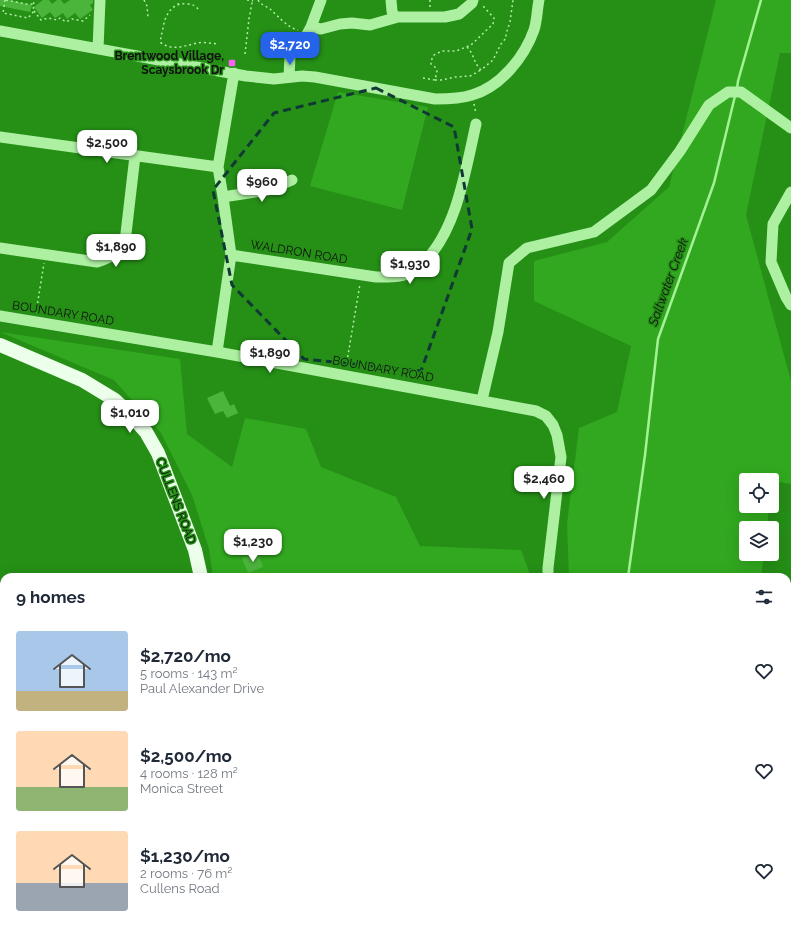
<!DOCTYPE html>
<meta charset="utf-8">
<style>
:root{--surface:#fff;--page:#f6f6f7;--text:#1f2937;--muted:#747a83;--accent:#2563eb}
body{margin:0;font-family:Raleway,sans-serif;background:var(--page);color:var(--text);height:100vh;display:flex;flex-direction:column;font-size:15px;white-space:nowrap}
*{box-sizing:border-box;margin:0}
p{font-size:13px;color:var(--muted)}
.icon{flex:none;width:22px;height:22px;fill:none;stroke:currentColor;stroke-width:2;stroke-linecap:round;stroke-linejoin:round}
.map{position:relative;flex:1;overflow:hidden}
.sheet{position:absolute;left:0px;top:573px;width:791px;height:356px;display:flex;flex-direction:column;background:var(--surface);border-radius:12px 12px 0 0;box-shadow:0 4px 16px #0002}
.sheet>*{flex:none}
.controls{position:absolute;left:739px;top:473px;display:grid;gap:8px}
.controls a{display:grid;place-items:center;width:40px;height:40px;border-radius:4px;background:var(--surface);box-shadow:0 4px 16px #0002;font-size:20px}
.price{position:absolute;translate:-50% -34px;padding:0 9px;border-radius:8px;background:#fff;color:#222;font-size:13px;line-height:26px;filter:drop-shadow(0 1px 2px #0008)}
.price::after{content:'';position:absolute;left:50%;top:24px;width:12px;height:9px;margin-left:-6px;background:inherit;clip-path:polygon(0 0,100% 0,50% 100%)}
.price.on{background:var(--accent);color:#fff}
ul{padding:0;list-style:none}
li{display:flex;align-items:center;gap:12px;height:100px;padding:0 16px}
li span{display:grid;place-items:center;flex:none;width:112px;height:80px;border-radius:4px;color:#555}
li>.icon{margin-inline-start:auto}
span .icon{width:48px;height:48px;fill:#fffc;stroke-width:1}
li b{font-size:17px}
h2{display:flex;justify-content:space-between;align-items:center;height:48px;padding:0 16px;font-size:17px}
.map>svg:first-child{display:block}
.green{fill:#31a81f}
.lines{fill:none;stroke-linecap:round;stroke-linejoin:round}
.stream{stroke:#a3f295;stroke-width:2.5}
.building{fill:#4bb53b}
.path{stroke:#adf0a2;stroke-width:1.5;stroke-dasharray:2 3;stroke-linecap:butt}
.minor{stroke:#adf0a2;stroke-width:11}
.major{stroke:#ecffeb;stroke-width:14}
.marked{fill:none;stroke:#103936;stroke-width:3;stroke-dasharray:8 5;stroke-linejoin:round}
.poi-dot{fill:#ff61fb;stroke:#258f16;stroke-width:1.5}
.labels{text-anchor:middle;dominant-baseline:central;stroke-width:3;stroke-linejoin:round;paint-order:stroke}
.poi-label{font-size:12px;font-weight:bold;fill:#111;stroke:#258f16;text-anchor:end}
.street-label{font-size:12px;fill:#111;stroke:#258f16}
.water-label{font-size:13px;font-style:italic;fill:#111;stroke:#258f16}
</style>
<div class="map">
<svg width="791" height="929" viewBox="0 0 791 929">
<rect width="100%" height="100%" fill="#258f16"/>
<path class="green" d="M716 0H791V53H780L746 215 791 381V484L773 481 772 482V480H746V506H769L767 528H746V554H764L761 577H569L567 524 579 428 617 412 631 346 534 301V261L607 242 669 187Z
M338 92 428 107 402 210 310 186Z
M0 332 180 359 187 434 232 467 245 418 306 429 321 467 396 497 420 546 521 550 531 577H213L209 549 192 495 161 433 114 380Z
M787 609H791V860L787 854Z
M0 918H4V925H240V929H0Z
M274 925H580V929H274Z"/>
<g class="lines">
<path class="stream" d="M737 89 738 81 761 0
M628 577 645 455 658 339 714 183 735 96
M787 828 791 832"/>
</g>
<path class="building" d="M0 0H9L32 5 30 12 0 6Z
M43 0H49L52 4 57 0H61L64 4 70 0H93V3L90 5 93 10 80 19 75 13 67 19 63 13 55 18 50 12 42 18 34 7Z
M223 391 230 406 234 404 238 413 227 418 223 411 215 414 207 398Z
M258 554 263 567 248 573 242 558Z"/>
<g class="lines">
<path class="path" d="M5 0 3 13 28 18 34 11 33 5 35 0
M6 0 26 4H33
M144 0 147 6 148 17
M247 0 253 1
M258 0C261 5 266 6 270 9 278 16 288 28 298 30
M430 0V7
M178 5 179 0
M198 9C196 6 192 4 187 4 172 2 165 15 163 28 162 34 160 37 161 43 174 51 183 46 197 43 203 42 210 43 217 44
M34 11 41 20 48 18 57 20 60 18 66 22 72 19 83 21 90 15
M467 47C474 54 474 64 481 70L493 60 501 44 506 38V34L510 22 513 0
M271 52 275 55 280 56
M245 54 249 19 252 3 254 0
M423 78 435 80 437 71 435 67 431 64V61L434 55 442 51H456L471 45 493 24 494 18 482 5
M435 80H442L455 77 470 76 481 70
M474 104 476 114
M36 313 44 263
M346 367 360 284"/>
<path class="minor" d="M391 0 392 11 394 18
M311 27 321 29 340 24 352 23 370 25 398 17H445L459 14 472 3 473 0
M0 31 246 76 274 79 302 76 315 77 435 99C447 99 460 99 472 95 500 87 524 58 534 30 537 21 537 10 539 0
M98 49 100 0
M289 77 290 56 301 45 311 27 321 0
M0 137 218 167
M791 192 773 224 771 262 786 297 791 305
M223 197 268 190 292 180
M0 248 97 262C110 258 117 254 125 242L135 156
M231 255 376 277C390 277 402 278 415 271 418 269 421 265 424 262 457 230 466 168 476 124
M0 316 217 352 536 411 546 416 553 425 557 435 561 457 548 568V577
M217 352 231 255 223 197 218 167 234 73
M482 400 498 332 509 263 527 248 594 232 651 190 680 151 709 105 728 92H741L791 128
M0 760H4
M787 775 791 781
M787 888 791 895
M0 899H4"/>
<path class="major" d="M0 345 82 380 115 400 130 414 146 432 158 453 195 550 201 577
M259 925V929"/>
</g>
<path class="marked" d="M376 88 454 127 472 229 421 371 304 359 232 285 213 190 274 113Z"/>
<rect class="poi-dot" x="228" y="59" width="8" height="8" rx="2"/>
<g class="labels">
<g class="poi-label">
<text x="224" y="56">Brentwood Village,<tspan x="224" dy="14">Scaysbrook Dr</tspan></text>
</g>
<g class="street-label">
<text transform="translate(299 252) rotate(9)">WALDRON ROAD</text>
<text transform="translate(63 313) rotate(9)">BOUNDARY ROAD</text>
<text transform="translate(383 369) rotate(10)">BOUNDARY ROAD</text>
<text transform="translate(176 501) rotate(69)">CULLENS ROAD</text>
</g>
<g class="water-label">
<text transform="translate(668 282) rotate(-70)">Saltwater Creek</text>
</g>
</g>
</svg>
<div class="controls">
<a><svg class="icon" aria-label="locate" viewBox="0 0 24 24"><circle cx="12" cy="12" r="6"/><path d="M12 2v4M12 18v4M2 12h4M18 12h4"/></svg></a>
<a><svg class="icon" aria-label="layers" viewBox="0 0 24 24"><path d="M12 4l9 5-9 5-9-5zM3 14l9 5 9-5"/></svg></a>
</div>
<b class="price on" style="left:290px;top:66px">$2,720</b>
<b class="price" style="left:107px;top:164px">$2,500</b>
<b class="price" style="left:262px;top:203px">$960</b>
<b class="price" style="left:116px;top:268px">$1,890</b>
<b class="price" style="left:410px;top:285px">$1,930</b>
<b class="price" style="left:270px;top:374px">$1,890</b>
<b class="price" style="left:130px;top:434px">$1,010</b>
<b class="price" style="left:544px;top:500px">$2,460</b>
<b class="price" style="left:253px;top:563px">$1,230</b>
<section class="sheet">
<h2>9 homes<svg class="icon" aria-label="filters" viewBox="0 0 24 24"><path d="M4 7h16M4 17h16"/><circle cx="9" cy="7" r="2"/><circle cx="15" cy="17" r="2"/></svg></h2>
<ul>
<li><span style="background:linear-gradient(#a9c7e8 75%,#c2b280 0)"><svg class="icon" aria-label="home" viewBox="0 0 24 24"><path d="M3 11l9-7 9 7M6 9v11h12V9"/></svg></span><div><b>$2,720/mo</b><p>5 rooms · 143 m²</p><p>Paul Alexander Drive</p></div><svg class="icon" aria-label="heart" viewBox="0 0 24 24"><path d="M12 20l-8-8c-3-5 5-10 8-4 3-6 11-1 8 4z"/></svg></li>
<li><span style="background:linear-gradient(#ffd9b3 70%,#8fb573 0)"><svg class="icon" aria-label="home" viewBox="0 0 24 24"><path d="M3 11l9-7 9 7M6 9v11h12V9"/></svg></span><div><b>$2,500/mo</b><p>4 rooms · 128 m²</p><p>Monica Street</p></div><svg class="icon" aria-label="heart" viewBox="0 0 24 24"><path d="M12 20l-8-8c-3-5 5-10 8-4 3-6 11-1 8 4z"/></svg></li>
<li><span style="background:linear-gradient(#ffd9b3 65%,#9aa5b1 0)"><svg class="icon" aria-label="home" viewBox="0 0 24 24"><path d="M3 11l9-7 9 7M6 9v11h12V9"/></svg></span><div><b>$1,230/mo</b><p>2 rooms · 76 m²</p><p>Cullens Road</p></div><svg class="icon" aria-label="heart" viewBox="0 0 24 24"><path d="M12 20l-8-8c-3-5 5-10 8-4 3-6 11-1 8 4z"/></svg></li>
</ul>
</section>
</div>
